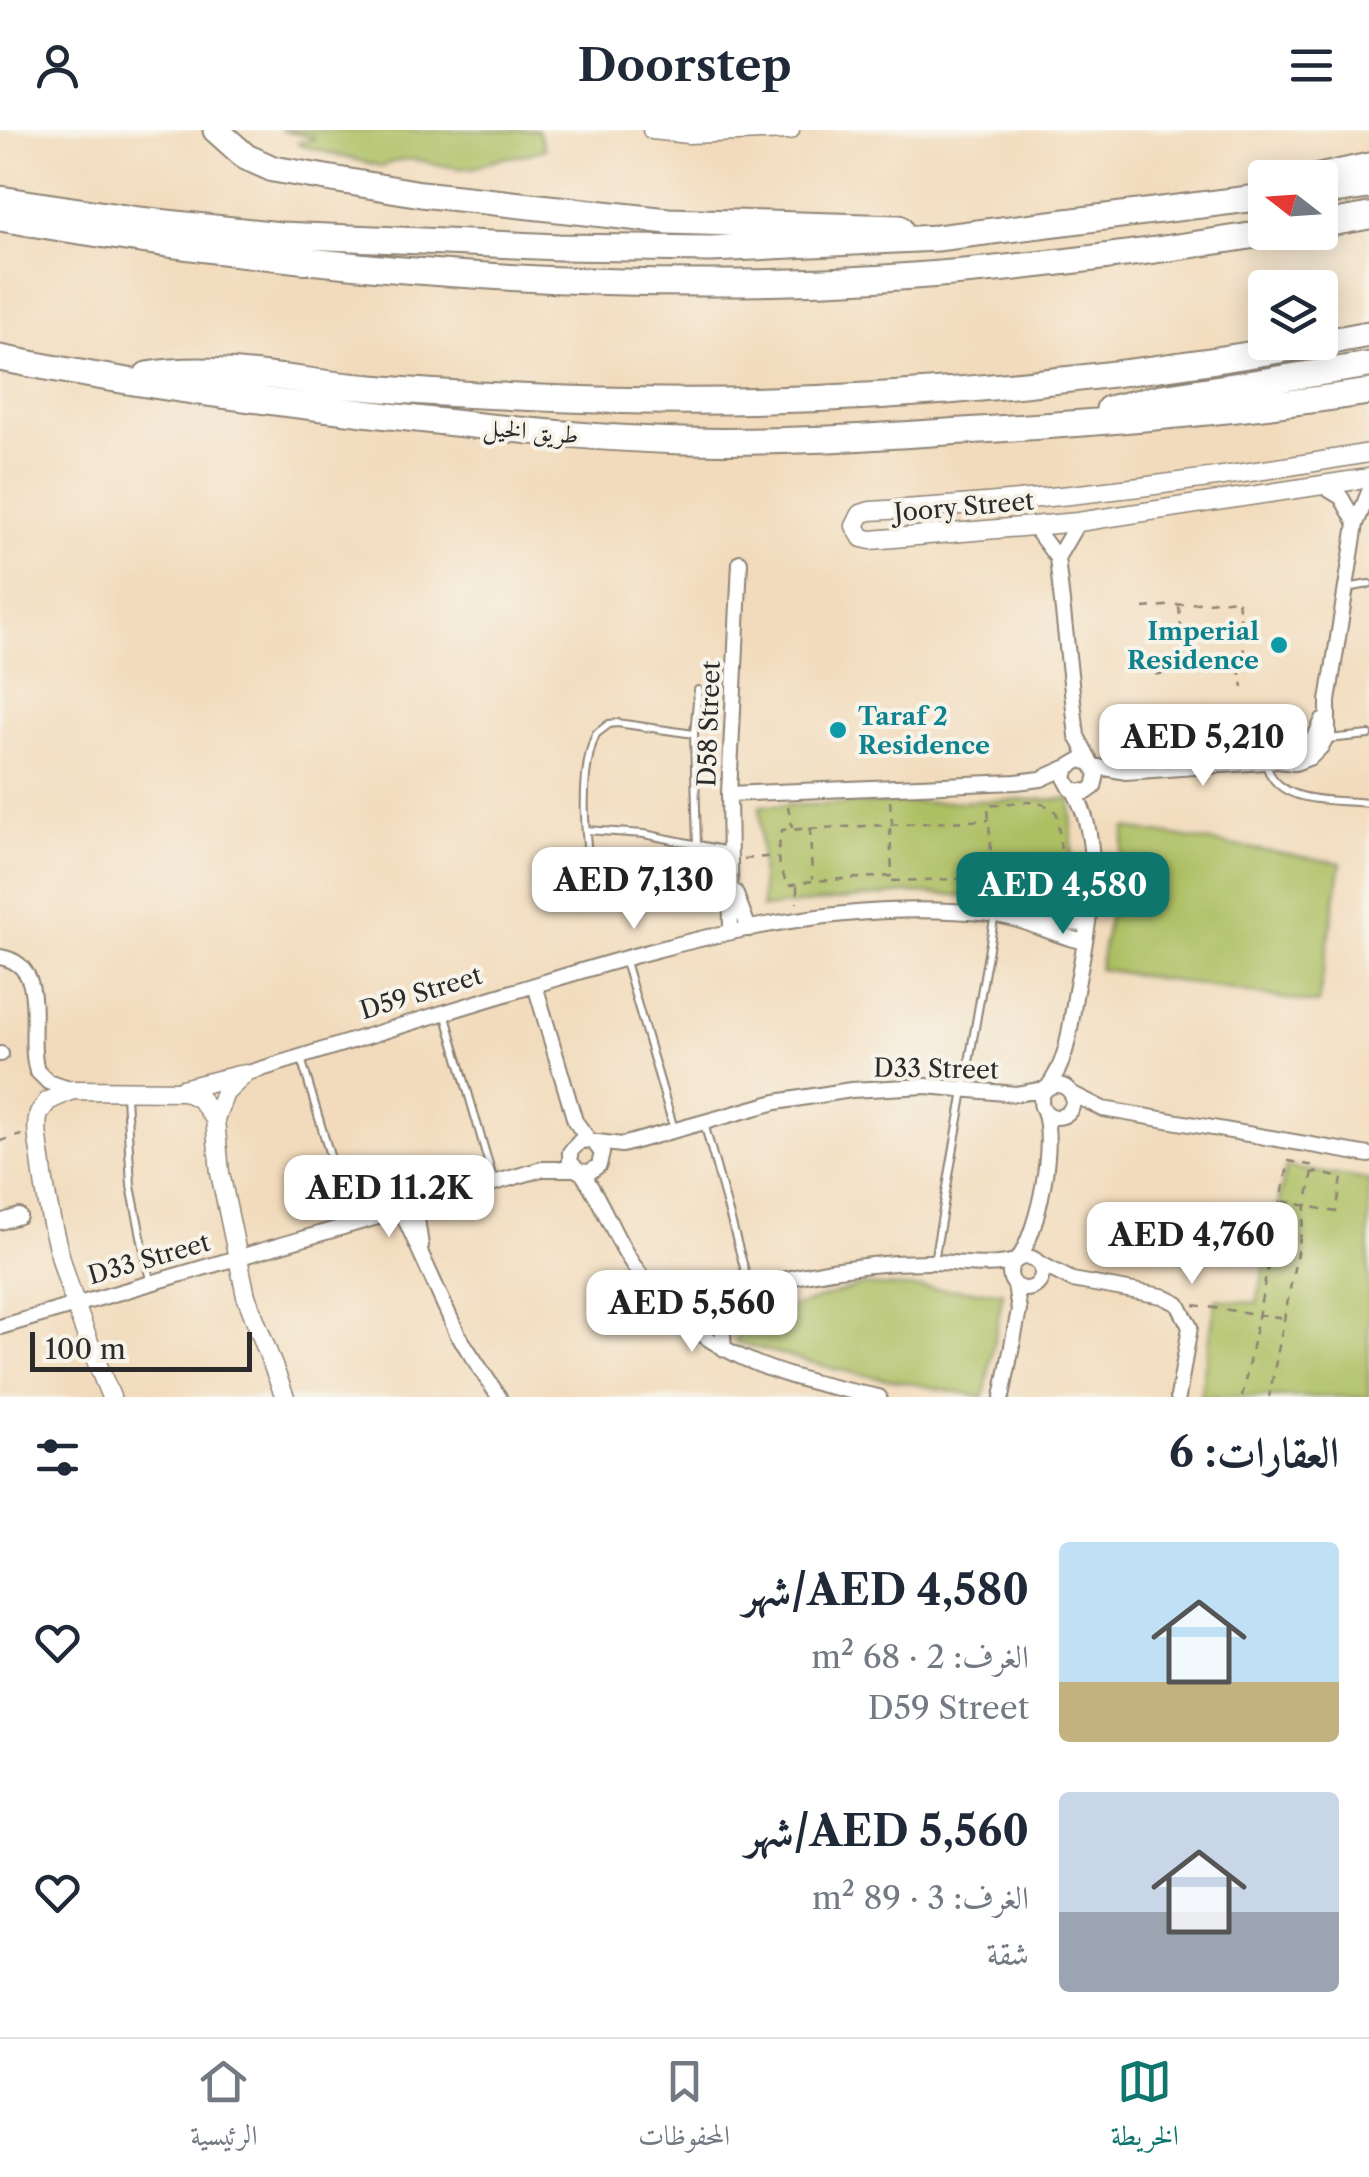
<!DOCTYPE html>
<html lang="ar">
<meta charset="utf-8">
<style>
:root{--surface:#fff;--page:#f6f6f7;--text:#1f2937;--muted:#747a83;--line:#e0e1e3;--accent:#0f766e}
body{margin:0;font-family:"Libre Caslon Text",Amiri,serif;background:var(--page);color:var(--text);direction:rtl;height:100vh;display:flex;flex-direction:column;font-size:38px;white-space:nowrap}
*{box-sizing:border-box;margin:0}
p{font-size:32px;color:var(--muted)}
.icon{flex:none;width:55px;height:55px;fill:none;stroke:currentColor;stroke-width:2;stroke-linecap:round;stroke-linejoin:round}
.map{position:relative;height:1267px;overflow:hidden;direction:ltr}
.panel{display:flex;flex-direction:column;background:var(--surface);flex:1}
.panel>*{flex:none}
.needle{width:65px;rotate:287deg}
.buttons{position:absolute;left:1248px;top:30px;display:grid;gap:20px}
.buttons a{display:grid;place-items:center;width:90px;height:90px;border-radius:10px;background:var(--surface);box-shadow:0 5px 25px #0003;font-size:50px}
.scale{position:absolute;left:30px;bottom:25px;width:222px;box-sizing:border-box;padding-left:10px;border:5px solid #2b2b2b;border-top:0;font-size:28px;line-height:35px;white-space:nowrap;color:#2b2b2b;-webkit-text-stroke:8px #f7f3e8;paint-order:stroke}
.price{position:absolute;translate:-50% -85px;padding:0 22px;border-radius:20px;background:#fff;color:#222;font-size:32px;line-height:65px;filter:drop-shadow(0 2px 5px #0008)}
.price::after{content:'';position:absolute;left:50%;top:60px;width:30px;height:22px;margin-left:-15px;background:inherit;clip-path:polygon(0 0,100% 0,50% 100%)}
.price.current{background:var(--accent);color:#fff}
ul{padding:0;list-style:none}
li{display:flex;align-items:center;gap:30px;height:250px;padding:0 30px}
li span{display:grid;place-items:center;flex:none;width:280px;height:200px;border-radius:10px;color:#555}
li>.icon{margin-inline-start:auto}
span .icon{width:120px;height:120px;fill:#fffc;stroke-width:1}
li b{font-size:42px}
h2{display:flex;justify-content:space-between;align-items:center;height:120px;padding:0 30px;font-size:42px}
header{display:flex;justify-content:space-between;align-items:center;height:130px;padding:0 30px;background:var(--surface);font-size:45px;font-weight:700}
.tab-bar{display:flex;justify-content:space-around;align-items:center;height:140px;border-top:2px solid var(--line);background:var(--surface);font-size:28px;color:var(--muted)}
.tab-bar a{display:grid;justify-items:center;gap:5px}
.tab-bar .current{color:var(--accent)}
.map>svg:first-child{display:block}
.green{fill:#adbf63;stroke:#6c7547;stroke-width:2.5}
.lines{fill:none;stroke-linecap:round;stroke-linejoin:round}
.service-casing{stroke:#8e8374;stroke-width:10}
.minor-casing{stroke:#8e8374;stroke-width:18}
.tertiary-casing{stroke:#8e8374;stroke-width:21}
.motorway-casing{stroke:#8e8374;stroke-width:29}
.path{stroke:#8e8374;stroke-width:2.5;stroke-dasharray:8 8;stroke-linecap:butt}
.service{stroke:#fff;stroke-width:6}
.minor{stroke:#fff;stroke-width:14}
.tertiary{stroke:#fff;stroke-width:18}
.motorway{stroke:#fff;stroke-width:25}
.culture-dot{fill:#0f9aa8;stroke:#f7f3e8;stroke-width:4}
.labels{text-anchor:middle;dominant-baseline:central;stroke-width:8;stroke-linejoin:round;paint-order:stroke}
.street-label{font-size:25px;fill:#2b2b2b;stroke:#f7f3e8}
.culture-label{font-size:25px;font-weight:bold;fill:#0d838f;stroke:#f7f3e8;text-anchor:end}
</style>
<header><svg class="icon" aria-label="menu" viewBox="0 0 24 24"><path d="M4 6h16M4 12h16M4 18h16"/></svg>Doorstep<svg class="icon" aria-label="person" viewBox="0 0 24 24"><circle cx="12" cy="8" r="4"/><path d="M4 21q1-7 8-7t8 7"/></svg></header>
<div class="map">
<svg width="1369" height="1267" viewBox="0 0 1369 1267">
<rect width="100%" height="100%" fill="#f7f3e8"/>
<filter id="ink" filterUnits="userSpaceOnUse"><feTurbulence type="fractalNoise" baseFrequency=".01" numOctaves="2"/><feDisplacementMap in="SourceGraphic" scale="20" xChannelSelector="R" yChannelSelector="G"/><feConvolveMatrix kernelMatrix="1 2 1 2 8 2 1 2 1" color-interpolation-filters="sRGB"/></filter>
<filter id="wash" filterUnits="userSpaceOnUse"><feTurbulence type="fractalNoise" baseFrequency=".0048" numOctaves="4" result="noise"/><feDisplacementMap in="SourceGraphic" scale="40" xChannelSelector="R" yChannelSelector="G"/><feGaussianBlur stdDeviation="2.25" result="paint"/><feColorMatrix in="noise" values="0 0 0 0 0 0 0 0 0 0 0 0 0 0 0 0 0 1.4 0 .05"/><feComposite in="paint" operator="in"/></filter>
<g filter="url(#wash)">
<rect width="100%" height="100%" fill="#f2dbbc"/>
<path class="green" d="M280 0H538L545 19C528 25 515 26 498 29 490 30 484 35 476 37 445 44 412 17 383 37L303 16 298 13 316 8Z
M1071 669 1073 771 908 763 762 778 760 676Z
M1126 698 1341 733 1318 874 1099 839Z
M1286 1037 1369 1050V1267H1200L1216 1169 1257 1173Z
M862 1155 1003 1162 984 1267 839 1240 735 1212 740 1194Z"/>
</g>
<g filter="url(#ink)">
<g class="lines">
<g class="service-casing">
<path id="service" d="M1347 458 1369 454
M1327 609 1369 605
M1266 635C1279 676 1333 669 1369 673
M586 700 644 704 728 721
M697 715 694 604 698 560
M593 757C585 713 578 645 596 604L609 594 617 593 694 604
M624 828 674 999
M445 883 494 1052
M301 928 350 1093
M126 965 131 1056 150 1151
M704 993 750 1159
M934 1131 995 784"/>
</g>
<g class="minor-casing">
<path id="minor" d="M1323 356 1341 367 1356 393
M1034 397 1057 428 1077 606 1097 644 1094 657 1087 662 1071 659 1065 648 1068 637 1080 630 1091 633
M1057 428 1078 392
M1277 631 1295 633 1311 627 1321 617 1328 604V571L1356 394 1369 362
M1094 636 1125 642 1277 631C1300 619 1313 618 1322 591
M729 664 1016 652 1041 649 1068 637
M735 762 749 799
M1038 795 1087 793
M731 802 729 664 740 432
M0 827C52 835 25 905 37 941L48 952 72 960
M535 855 575 991 589 1010
M0 924H1
M245 944C342 914 438 884 535 855 682 810 835 767 990 784 1024 788 1052 805 1085 812
M1041 971a16 16 0 1 1 32 0a16 16 0 1 1-32 0Z
M1047 958C1069 930 1070 895 1076 861 1087 799 1107 720 1074 661
M1071 963 1103 979 1369 1025
M593 1011 602 1023 599 1035 590 1042 578 1041 570 1031V1022L581 1010 622 1015 776 972 851 960 926 956 1016 964 1046 959
M581 1042C603 1071 613 1106 634 1136 696 1225 778 1247 879 1267
M415 1075 421 1116
M401 1080 458 1205 499 1267
M0 1092 19 1086
M1010 1143a16 16 0 1 1 32 0a16 16 0 1 1-32 0Z
M1019 1128C1039 1097 1055 1016 1044 981
M1039 1133 1072 1150 1162 1166 1178 1174 1190 1197 1178 1267
M689 1195C735 1147 865 1132 930 1132 959 1132 987 1139 1015 1131
M0 1197 542 1039H575
M724 1219 722 1191 732 1166
M1002 1267 1019 1180 1015 1155"/>
</g>
<g class="tertiary-casing">
<path id="tertiary" d="M652 0 689 4 790 0
M1369 323C1202 352 1040 372 870 381L861 384 855 396 862 408 871 410 1078 392 1369 348
M245 944 225 963 215 989 220 1043 246 1166 285 1267
M182 959 239 945
M111 1267C79 1191 50 1111 41 1029 39 1014 35 998 39 983L48 971 72 960 185 961 200 969 215 989"/>
</g>
<g class="motorway-casing">
<path id="motorway" d="M216 0 246 27 273 39 421 64 668 91 899 98
M1315 48 1369 36
M1320 63 1369 56
M0 69 139 90 281 105 559 117 711 119 937 108 1265 67
M0 88C262 133 526 159 792 152 954 148 1115 128 1275 102
M1320 95 1369 86
M0 228C129 254 259 271 389 286 487 297 584 308 683 311 771 313 859 308 947 302 1088 294 1229 283 1369 262
M147 245C215 234 283 249 350 256 433 264 517 267 600 270 858 277 1116 252 1369 204
M1109 279 1162 267 1369 235"/>
</g>
<path class="path" d="M1179 477 1185 538
M1144 478 1238 469 1244 523 1242 535 1150 545
M1239 537 1243 557
M1248 605 1250 618
M890 671 892 693
M788 676 792 698
M810 698 812 749
M890 698 892 745
M744 729 776 726
M892 746 812 751 787 756 777 726 782 700 989 690
M892 751 991 748
M797 756V773
M993 759 1041 768 1060 761 1064 751 1057 684C1043 665 1009 674 988 676L994 768
M0 1011 22 1005
M1283 1071 1336 1082 1342 1048 1314 1042
M1194 1175 1285 1188
M1242 1267 1289 1031 1314 1036 1269 1267"/>
<use href="#service" class="service"/>
<use href="#minor" class="minor"/>
<use href="#tertiary" class="tertiary"/>
<use href="#motorway" class="motorway"/>
</g>
</g>
<g class="culture-dot">
<circle cx="1279" cy="515" r="10"/>
<circle cx="838" cy="600" r="10"/>
</g>
<g class="labels">
<g class="street-label">
<text transform="translate(531 301) rotate(5)">طريق الخيل</text>
<text transform="translate(964 377) rotate(-5)">Joory Street</text>
<text transform="translate(709 594) rotate(-88)">D58 Street</text>
<text transform="translate(421 863) rotate(-17)">D59 Street</text>
<text transform="translate(936 939) rotate(1)">D33 Street</text>
<text transform="translate(149 1129) rotate(-16)">D33 Street</text>
</g>
<g class="culture-label">
<text x="1259" y="501">Imperial<tspan x="1259" dy="29">Residence</tspan></text>
<text x="858" y="586" text-anchor="start">Taraf 2<tspan x="858" dy="29">Residence</tspan></text>
</g>
</g>
</svg>
<div class="buttons">
<a><svg class="needle" viewBox="-14 -14 28 28"><path d="M0-13l5 13h-10z" fill="#e53935"/><path d="M0 13l5-13h-10z" fill="#747a83"/></svg></a>
<a><svg class="icon" aria-label="layers" viewBox="0 0 24 24"><path d="M12 4l9 5-9 5-9-5zM3 14l9 5 9-5"/></svg></a>
</div>
<div class="scale">100 m</div>
<b class="price" style="left:1203px;top:659px">AED 5,210</b>
<b class="price" style="left:634px;top:802px">AED 7,130</b>
<b class="price current" style="left:1063px;top:807px">AED 4,580</b>
<b class="price" style="left:389px;top:1110px">AED 11.2K</b>
<b class="price" style="left:1192px;top:1157px">AED 4,760</b>
<b class="price" style="left:692px;top:1225px">AED 5,560</b>
</div>
<section class="panel">
<h2>العقارات: 6<svg class="icon" aria-label="filters" viewBox="0 0 24 24"><path d="M4 7h16M4 17h16"/><circle cx="9" cy="7" r="2"/><circle cx="15" cy="17" r="2"/></svg></h2>
<ul>
<li><span style="background:linear-gradient(#bfe0f5 70%,#c2b280 0)"><svg class="icon" aria-label="home" viewBox="0 0 24 24"><path d="M3 11l9-7 9 7M6 9v11h12V9"/></svg></span><div><b>AED 4,580/شهر</b><p>الغرف: 2 · 68 m²</p><p>D59 Street</p></div><svg class="icon" aria-label="heart" viewBox="0 0 24 24"><path d="M12 20l-8-8c-3-5 5-10 8-4 3-6 11-1 8 4z"/></svg></li>
<li><span style="background:linear-gradient(#c9d6e8 60%,#9aa5b1 0)"><svg class="icon" aria-label="home" viewBox="0 0 24 24"><path d="M3 11l9-7 9 7M6 9v11h12V9"/></svg></span><div><b>AED 5,560/شهر</b><p>الغرف: 3 · 89 m²</p><p>شقة</p></div><svg class="icon" aria-label="heart" viewBox="0 0 24 24"><path d="M12 20l-8-8c-3-5 5-10 8-4 3-6 11-1 8 4z"/></svg></li>
</ul>
</section>
<nav class="tab-bar">
<a class="current"><svg class="icon" aria-label="map" viewBox="0 0 24 24"><path d="M3 6l6-2 6 2 6-2v14l-6 2-6-2-6 2zM9 4v14M15 6v14"/></svg>الخريطة</a>
<a><svg class="icon" aria-label="saved" viewBox="0 0 24 24"><path d="M7 4h10v16l-5-4-5 4z"/></svg>المحفوظات</a>
<a><svg class="icon" aria-label="home" viewBox="0 0 24 24"><path d="M3 11l9-7 9 7M6 9v11h12V9"/></svg>الرئيسية</a>
</nav>
